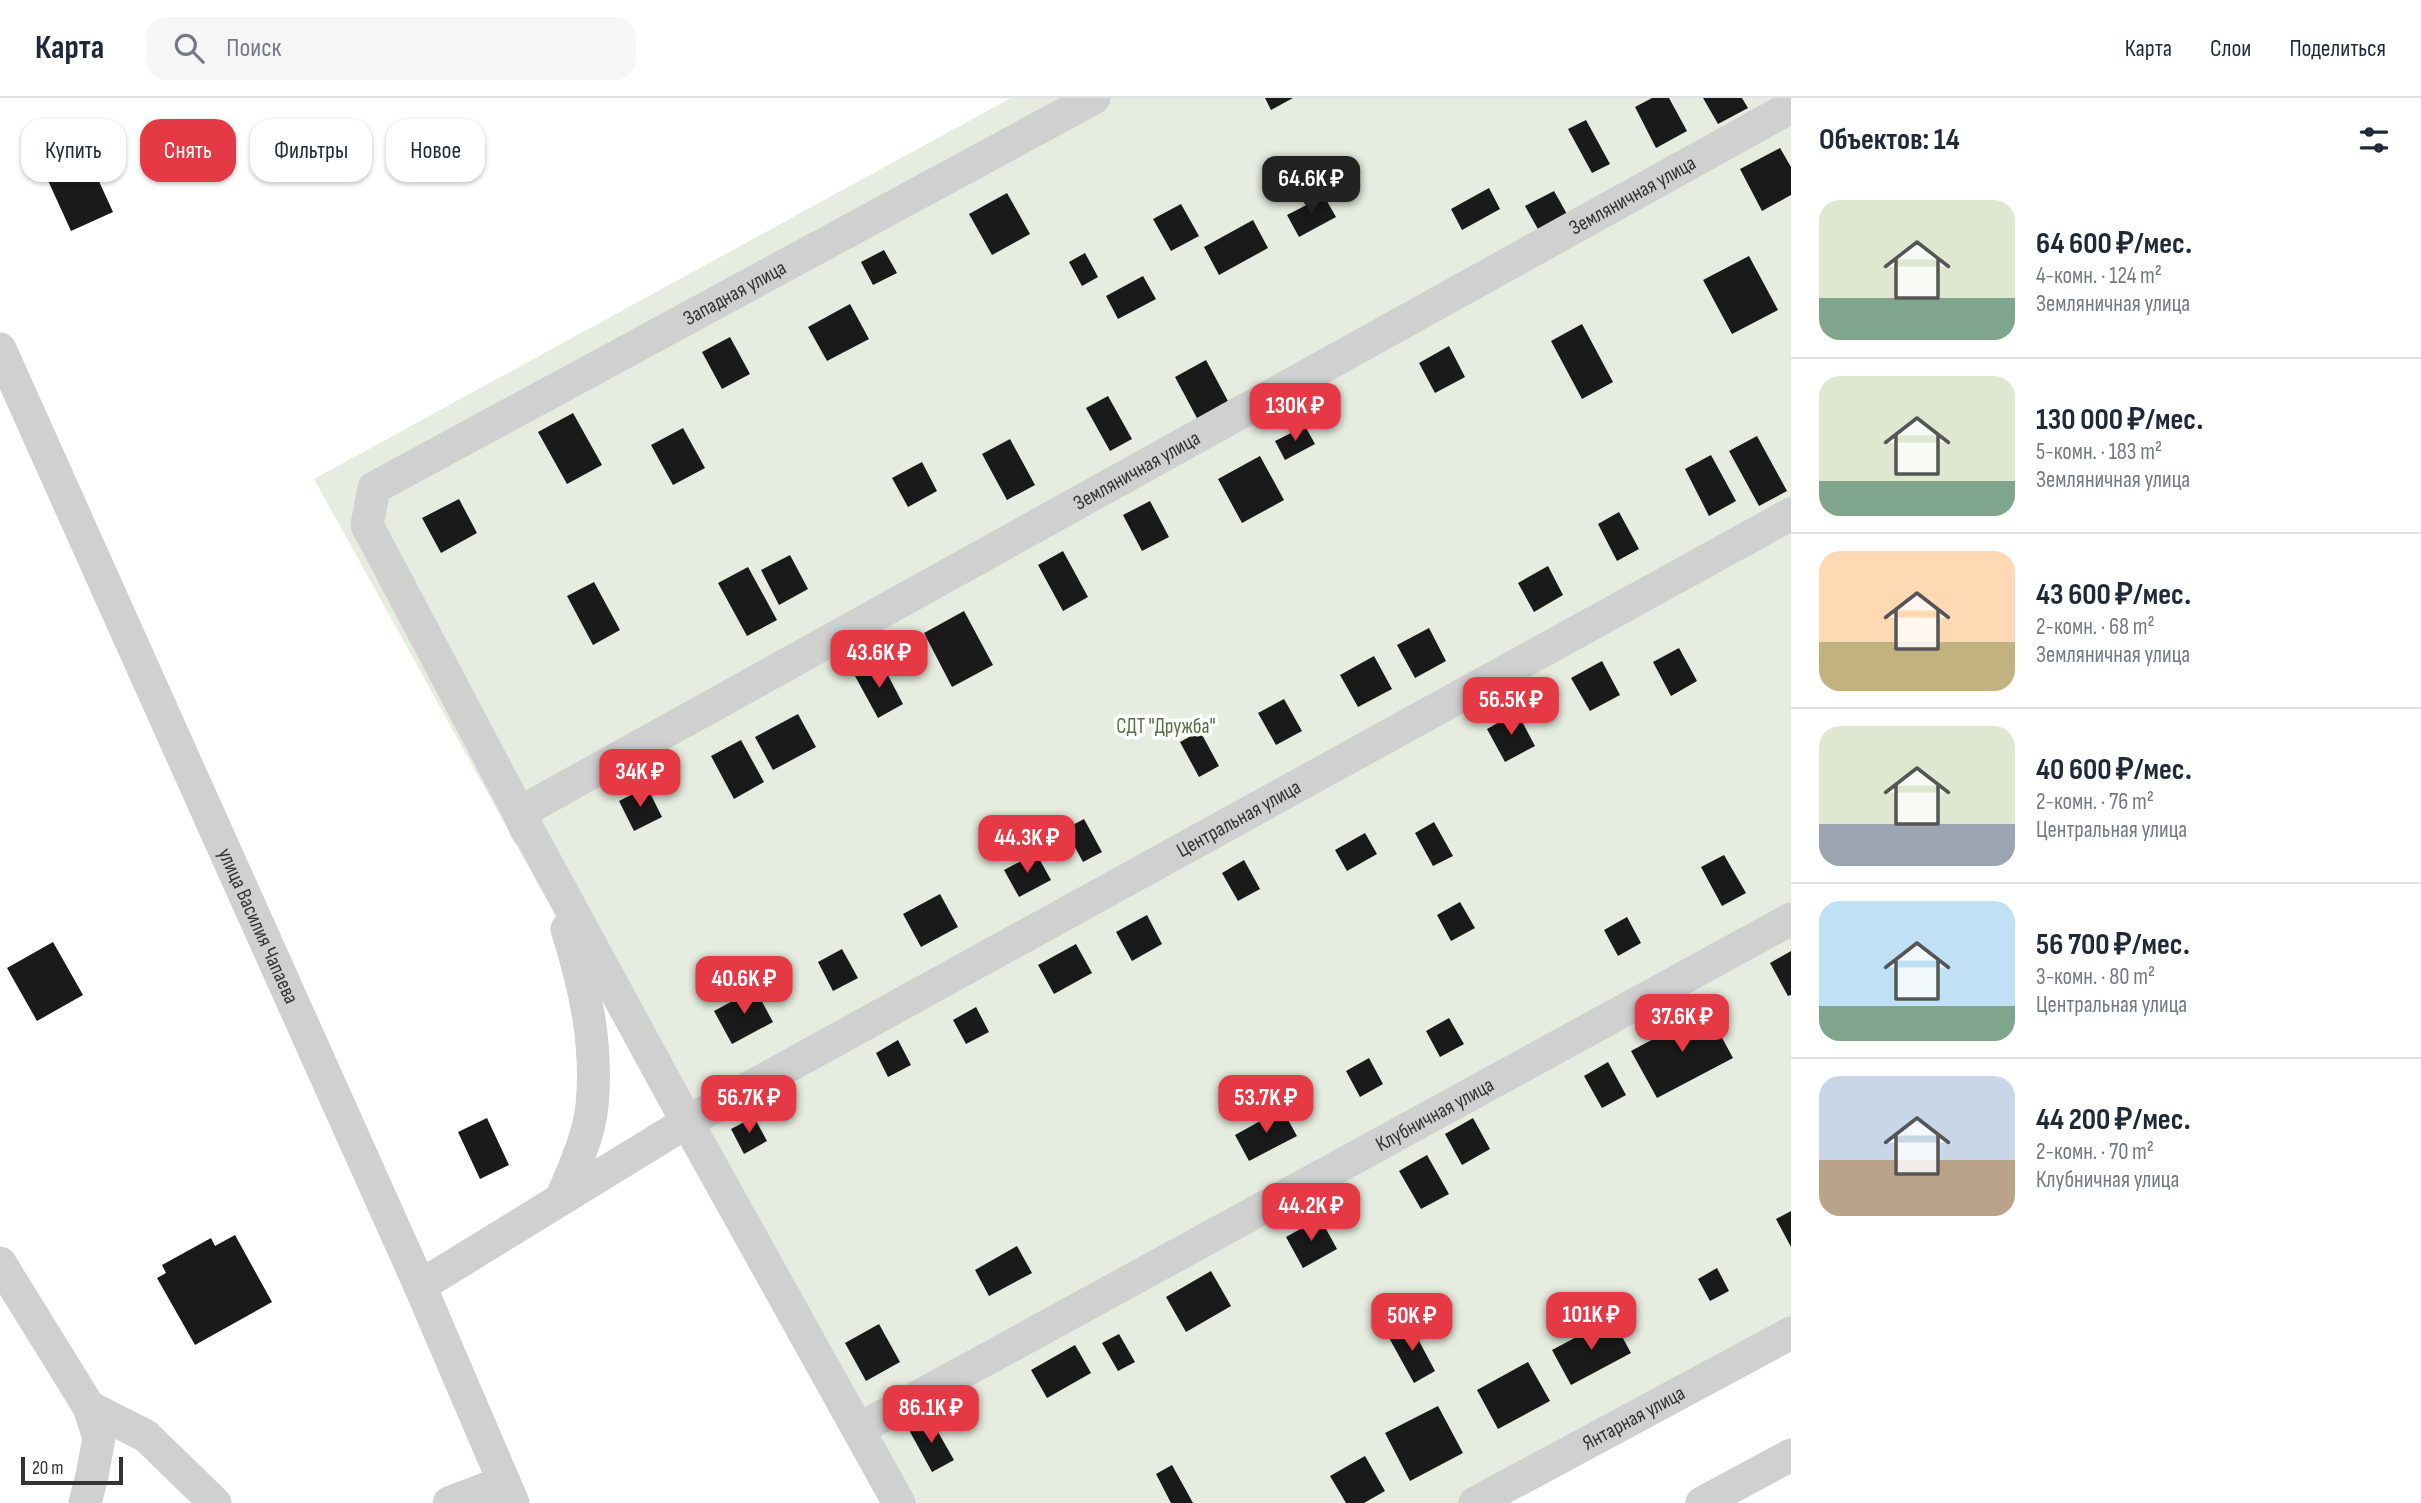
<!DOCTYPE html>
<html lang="ru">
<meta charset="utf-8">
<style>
:root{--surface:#fff;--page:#f6f6f7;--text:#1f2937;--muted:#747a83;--line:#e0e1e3;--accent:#e63946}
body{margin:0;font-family:"Sofia Sans Condensed",sans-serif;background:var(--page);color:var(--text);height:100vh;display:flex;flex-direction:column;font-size:26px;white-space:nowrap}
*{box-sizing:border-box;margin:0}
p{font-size:23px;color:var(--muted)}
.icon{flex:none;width:38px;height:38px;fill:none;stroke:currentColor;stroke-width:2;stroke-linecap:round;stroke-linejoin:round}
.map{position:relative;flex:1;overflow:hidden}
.panel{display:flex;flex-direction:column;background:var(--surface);width:630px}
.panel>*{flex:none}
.guide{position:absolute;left:21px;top:21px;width:665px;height:63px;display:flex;gap:14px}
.scale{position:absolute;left:21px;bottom:18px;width:102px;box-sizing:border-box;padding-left:7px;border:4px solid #333;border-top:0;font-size:19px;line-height:24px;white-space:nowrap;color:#333;-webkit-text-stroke:5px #fff;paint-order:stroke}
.price{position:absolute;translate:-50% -60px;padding:0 16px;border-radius:14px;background:var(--accent);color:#fff;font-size:23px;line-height:46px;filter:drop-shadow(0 2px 4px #0008)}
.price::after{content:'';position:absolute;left:50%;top:42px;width:21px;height:16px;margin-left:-10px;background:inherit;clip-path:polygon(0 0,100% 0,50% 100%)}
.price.selected{background:#222;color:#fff}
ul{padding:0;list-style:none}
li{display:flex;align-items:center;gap:21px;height:175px;padding:0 28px}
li+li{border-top:2px solid var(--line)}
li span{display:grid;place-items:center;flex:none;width:196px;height:140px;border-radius:21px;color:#555}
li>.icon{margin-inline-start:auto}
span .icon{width:84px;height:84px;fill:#fffc;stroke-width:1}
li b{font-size:30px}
h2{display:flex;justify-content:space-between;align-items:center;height:84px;padding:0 28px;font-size:30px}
.tag{padding:0 24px;border-radius:21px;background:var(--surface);box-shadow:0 2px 5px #0004;font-size:24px;line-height:63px}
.tag.selected{background:var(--accent);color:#fff}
header{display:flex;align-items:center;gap:42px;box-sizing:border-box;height:98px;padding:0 35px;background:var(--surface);border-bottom:2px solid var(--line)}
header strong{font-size:33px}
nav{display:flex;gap:38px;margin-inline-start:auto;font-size:24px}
.search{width:490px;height:63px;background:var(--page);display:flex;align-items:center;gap:18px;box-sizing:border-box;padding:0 24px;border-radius:21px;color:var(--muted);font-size:26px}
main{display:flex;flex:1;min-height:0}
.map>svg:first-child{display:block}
.green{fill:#e6ecdf}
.building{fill:#1a1a1a}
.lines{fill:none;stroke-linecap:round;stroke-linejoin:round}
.minor{stroke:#d0d0d0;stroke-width:33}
.labels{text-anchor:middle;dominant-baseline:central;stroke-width:7;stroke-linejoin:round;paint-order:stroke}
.street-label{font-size:21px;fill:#333;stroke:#fff}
.park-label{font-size:21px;fill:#56703f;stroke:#fff}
</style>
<header>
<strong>Карта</strong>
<div class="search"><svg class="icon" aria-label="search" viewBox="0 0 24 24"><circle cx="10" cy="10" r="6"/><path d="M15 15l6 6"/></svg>Поиск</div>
<nav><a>Карта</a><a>Слои</a><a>Поделиться</a></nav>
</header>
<main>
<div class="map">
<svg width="1791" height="1405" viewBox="0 0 1791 1405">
<rect width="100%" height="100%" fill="#fff"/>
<path class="green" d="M1011 0H1791V1249L1499 1405H880L314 381Z"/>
<path class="building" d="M1265 0H1293L1271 12Z
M1652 0H1669L1687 33 1656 50 1635 9Z
M1703 0H1742L1748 10 1718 26Z
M1586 22 1610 66 1592 75 1568 31Z
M72 24 113 114 71 133 30 43Z
M1780 50 1791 69V97L1762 113 1740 71Z
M1489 90 1500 111 1462 132 1451 111Z
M1554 93 1568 118 1539 133 1525 108Z
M1007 95 1030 136 992 157 969 116Z
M1324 98 1336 119 1299 139 1287 117Z
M1181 106 1199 138 1171 153 1153 121Z
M1253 122 1268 150 1219 177 1204 149Z
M884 152 897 175 873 187 861 164Z
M1085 155 1098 179 1082 188 1069 164Z
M1749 158 1778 212 1732 236 1703 182Z
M1143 178 1156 201 1118 221 1106 198Z
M850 206 869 241 827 263 808 229Z
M1582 226 1613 284 1582 301 1551 243Z
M730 239 750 276 722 291 702 254Z
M1449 248 1465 279 1435 295 1419 265Z
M1206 262 1229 305 1198 322 1175 279Z
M1108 298 1132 341 1110 353 1086 310Z
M573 315 602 367 567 386 538 334Z
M1305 328 1315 346 1285 362 1275 343Z
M683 330 705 370 673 387 651 347Z
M1757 338 1787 393 1759 408 1729 353Z
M1010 341 1035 387 1007 402 982 356Z
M1711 357 1736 403 1709 418 1685 371Z
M1260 358 1284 402 1242 425 1218 381Z
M922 364 937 393 908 409 892 380Z
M459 401 477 435 441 455 422 420Z
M1150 403 1169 439 1142 453 1123 417Z
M1619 414 1639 451 1617 463 1598 426Z
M1063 453 1088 499 1063 513 1038 467Z
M790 457 808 491 779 507 761 472Z
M1548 468 1563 497 1534 514 1518 485Z
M748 469 777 522 747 538 718 485Z
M594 484 620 532 593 547 567 498Z
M964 513 993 567 952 589 924 535Z
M1429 530 1446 563 1415 580 1397 547Z
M1679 550 1697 583 1671 598 1653 564Z
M1374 558 1392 591 1358 609 1340 577Z
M1602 563 1620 597 1590 613 1571 580Z
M881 564 903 606 878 620 855 578Z
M1284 601 1302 633 1276 647 1258 615Z
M1517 614 1535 648 1505 664 1487 631Z
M798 616 816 649 773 672 755 639Z
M1200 633 1219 668 1199 679 1180 644Z
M741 642 764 684 734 701 711 658Z
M647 689 662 719 634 733 619 703Z
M1084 721 1102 754 1083 764 1065 731Z
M1434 724 1453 758 1433 768 1415 735Z
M1365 735 1377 756 1347 773 1335 752Z
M1036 755 1051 782 1019 799 1004 772Z
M1724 757 1746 795 1722 808 1701 769Z
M1244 762 1260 791 1238 803 1222 775Z
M940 796 958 829 921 849 903 816Z
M1460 804 1475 830 1451 843 1437 817Z
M1147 817 1162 846 1132 863 1116 834Z
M1627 819 1641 845 1618 858 1604 832Z
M53 844 83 897 37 923 7 870Z
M1076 846 1092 875 1054 896 1038 867Z
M842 851 858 880 833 893 818 864Z
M1791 853V897L1788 898 1770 865Z
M755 891 773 924 732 946 714 913Z
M976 909 989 934 966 946 953 922Z
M1707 912 1733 960 1657 1000 1631 953Z
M1449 920 1464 946 1440 959 1426 933Z
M898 942 911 967 888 979 876 955Z
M1369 960 1383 986 1360 999 1346 973Z
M1608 964 1626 997 1602 1010 1584 978Z
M1282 1011 1297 1038 1249 1063 1235 1037Z
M754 1019 767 1043 744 1056 731 1031Z
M487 1020 509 1067 480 1081 458 1034Z
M1473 1020 1490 1051 1462 1067 1445 1036Z
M1427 1057 1449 1096 1421 1111 1399 1073Z
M1791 1113V1149L1776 1121Z
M1320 1120 1337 1151 1303 1170 1286 1139Z
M235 1137 272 1204 195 1247 157 1180 166 1175 162 1167 211 1140 215 1148Z
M1017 1148 1032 1175 989 1198 975 1172Z
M1717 1170 1729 1193 1710 1203 1698 1181Z
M1211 1173 1231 1208 1186 1234 1166 1199Z
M1612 1220 1631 1255 1571 1287 1552 1252Z
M879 1226 900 1264 866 1283 845 1245Z
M1410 1226 1435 1273 1414 1285 1388 1238Z
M1119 1236 1135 1264 1118 1273 1102 1245Z
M1075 1247 1091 1275 1047 1300 1031 1272Z
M1528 1264 1550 1303 1498 1331 1477 1292Z
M1438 1308 1463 1355 1410 1383 1385 1335Z
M930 1320 954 1362 932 1374 909 1332Z
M1365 1358 1385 1393 1364 1405H1346L1330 1378Z
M1172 1367 1193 1405H1171L1156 1376Z"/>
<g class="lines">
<g class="minor">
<path id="s1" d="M0 251 420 1188 513 1405"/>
<path id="s2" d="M527 733 519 715 1791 9"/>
<path d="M561 1101C573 1073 589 1038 592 1008 598 947 585 888 567 831"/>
<path d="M0 1165 89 1309 99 1340 92 1378 85 1405"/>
<path id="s3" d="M420 1188 687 1024 1791 416"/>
<path d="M89 1309 146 1338 215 1405"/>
<path id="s4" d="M859 1331 1791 821"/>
<path d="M449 1405 504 1384"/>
<path id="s5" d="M899 1405 687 1024 519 715 367 427 374 390 1094 0"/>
<path id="s6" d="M1475 1405 1791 1235"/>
<path d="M1702 1405 1791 1357"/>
</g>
</g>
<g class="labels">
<g class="street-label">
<text stroke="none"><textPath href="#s2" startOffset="1293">Земляничная улица</textPath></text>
<text stroke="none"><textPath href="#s5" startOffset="1561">Западная улица</textPath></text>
<text stroke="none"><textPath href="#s2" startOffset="726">Земляничная улица</textPath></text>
<text stroke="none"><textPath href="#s3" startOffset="943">Центральная улица</textPath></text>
<text stroke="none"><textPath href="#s1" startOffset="632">улица Василия Чапаева</textPath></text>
<text stroke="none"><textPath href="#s4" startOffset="656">Клубничная улица</textPath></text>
<text stroke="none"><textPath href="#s6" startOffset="180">Янтарная улица</textPath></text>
</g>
<g class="park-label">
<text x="1166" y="628">СДТ "Дружба"</text>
</g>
</g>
</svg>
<div class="scale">20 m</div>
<b class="price selected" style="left:1311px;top:118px">64.6K ₽</b>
<b class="price" style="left:1295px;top:345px">130K ₽</b>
<b class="price" style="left:879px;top:592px">43.6K ₽</b>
<b class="price" style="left:1511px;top:639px">56.5K ₽</b>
<b class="price" style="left:640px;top:711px">34K ₽</b>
<b class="price" style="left:1027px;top:777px">44.3K ₽</b>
<b class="price" style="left:744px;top:918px">40.6K ₽</b>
<b class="price" style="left:1682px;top:956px">37.6K ₽</b>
<b class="price" style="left:749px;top:1037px">56.7K ₽</b>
<b class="price" style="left:1266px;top:1037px">53.7K ₽</b>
<b class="price" style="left:1311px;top:1145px">44.2K ₽</b>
<b class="price" style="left:1591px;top:1254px">101K ₽</b>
<b class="price" style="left:1412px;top:1255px">50K ₽</b>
<b class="price" style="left:931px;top:1347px">86.1K ₽</b>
<div class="guide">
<a class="tag">Купить</a>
<a class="tag selected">Снять</a>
<a class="tag">Фильтры</a>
<a class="tag">Новое</a>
</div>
</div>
<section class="panel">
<h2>Объектов: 14<svg class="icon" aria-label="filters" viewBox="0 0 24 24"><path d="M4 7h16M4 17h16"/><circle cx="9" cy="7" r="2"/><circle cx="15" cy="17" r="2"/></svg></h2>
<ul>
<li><span style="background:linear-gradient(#dfe7d0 70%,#7fa58c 0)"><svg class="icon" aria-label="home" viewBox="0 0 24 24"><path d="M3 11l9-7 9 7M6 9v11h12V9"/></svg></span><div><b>64 600 ₽/мес.</b><p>4-комн. · 124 m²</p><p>Земляничная улица</p></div></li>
<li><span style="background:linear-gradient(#dfe7d0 75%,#7fa58c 0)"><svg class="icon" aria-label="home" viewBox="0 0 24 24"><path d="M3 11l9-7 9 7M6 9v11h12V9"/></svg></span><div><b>130 000 ₽/мес.</b><p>5-комн. · 183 m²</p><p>Земляничная улица</p></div></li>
<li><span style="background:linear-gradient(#ffd9b3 65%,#c2b280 0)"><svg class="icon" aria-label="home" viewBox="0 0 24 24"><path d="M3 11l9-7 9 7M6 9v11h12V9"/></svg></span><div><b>43 600 ₽/мес.</b><p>2-комн. · 68 m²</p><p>Земляничная улица</p></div></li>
<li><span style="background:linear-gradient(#dfe7d0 70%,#9aa5b1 0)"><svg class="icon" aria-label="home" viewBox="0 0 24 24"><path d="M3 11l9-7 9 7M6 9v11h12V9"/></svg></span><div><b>40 600 ₽/мес.</b><p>2-комн. · 76 m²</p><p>Центральная улица</p></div></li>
<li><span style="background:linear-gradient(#bfe0f5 75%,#7fa58c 0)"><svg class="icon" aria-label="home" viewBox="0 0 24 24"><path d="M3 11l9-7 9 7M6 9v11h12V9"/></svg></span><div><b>56 700 ₽/мес.</b><p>3-комн. · 80 m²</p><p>Центральная улица</p></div></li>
<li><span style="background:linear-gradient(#c9d6e8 60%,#b9a48a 0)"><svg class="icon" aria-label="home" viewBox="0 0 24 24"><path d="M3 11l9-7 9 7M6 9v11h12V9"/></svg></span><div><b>44 200 ₽/мес.</b><p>2-комн. · 70 m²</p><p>Клубничная улица</p></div></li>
</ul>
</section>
</main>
